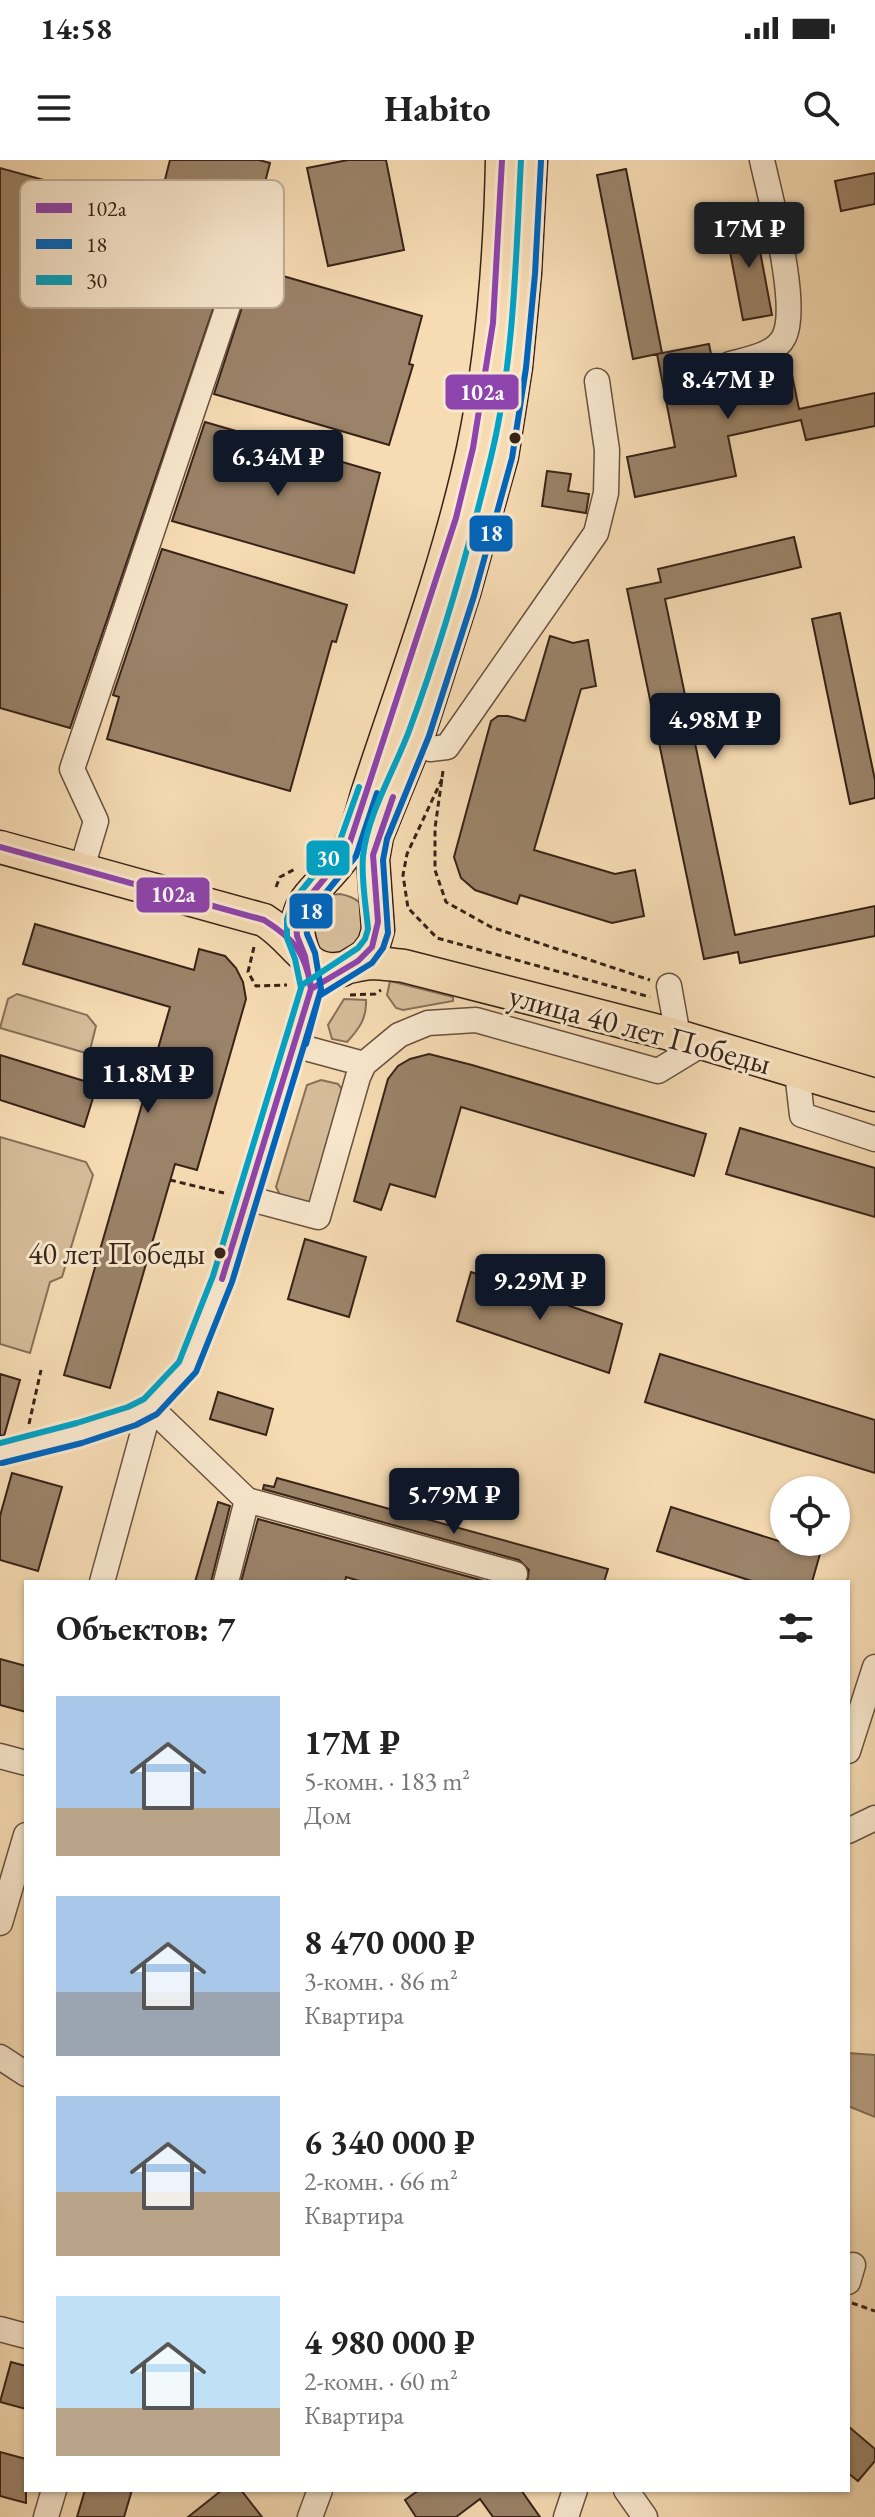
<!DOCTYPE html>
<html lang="ru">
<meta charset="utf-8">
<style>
:root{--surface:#fff;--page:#f6f6f6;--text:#222;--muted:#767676;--accent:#111827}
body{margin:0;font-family:"EB Garamond",serif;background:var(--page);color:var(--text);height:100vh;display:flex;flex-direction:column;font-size:30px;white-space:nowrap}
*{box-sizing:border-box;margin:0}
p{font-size:26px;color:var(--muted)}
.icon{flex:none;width:44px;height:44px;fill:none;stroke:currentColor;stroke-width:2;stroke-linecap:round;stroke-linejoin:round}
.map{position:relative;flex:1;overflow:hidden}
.drawer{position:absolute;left:24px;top:1420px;width:826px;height:912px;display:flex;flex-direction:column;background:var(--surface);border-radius:0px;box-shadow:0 2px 6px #0004}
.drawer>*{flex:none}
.controls{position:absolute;left:770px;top:1316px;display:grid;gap:16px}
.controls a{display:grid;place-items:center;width:80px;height:80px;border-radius:50%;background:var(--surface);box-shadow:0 2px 6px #0004;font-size:40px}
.price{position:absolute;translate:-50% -68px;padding:0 18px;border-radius:8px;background:var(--accent);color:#fff;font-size:26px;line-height:52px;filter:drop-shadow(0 2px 4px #0008)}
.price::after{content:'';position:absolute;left:50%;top:48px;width:24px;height:18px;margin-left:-12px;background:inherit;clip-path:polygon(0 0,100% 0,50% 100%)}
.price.selected{background:#222;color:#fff}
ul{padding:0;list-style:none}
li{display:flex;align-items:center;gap:24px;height:200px;padding:0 32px}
li span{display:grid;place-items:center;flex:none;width:224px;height:160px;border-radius:0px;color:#555}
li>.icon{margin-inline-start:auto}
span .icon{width:96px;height:96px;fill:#fffc;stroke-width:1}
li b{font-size:34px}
h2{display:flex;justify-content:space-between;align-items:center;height:96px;padding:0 32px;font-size:34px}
.status{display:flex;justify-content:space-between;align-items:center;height:56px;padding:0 40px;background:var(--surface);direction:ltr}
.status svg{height:22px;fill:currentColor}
header{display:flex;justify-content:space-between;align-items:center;height:104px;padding:0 32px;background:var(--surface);font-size:36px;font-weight:700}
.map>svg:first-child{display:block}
.green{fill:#d6bc99;stroke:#877058;stroke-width:2}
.water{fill:#b59c7e;stroke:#836c55;stroke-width:2}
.building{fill:#9b8369;stroke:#382318;stroke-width:2}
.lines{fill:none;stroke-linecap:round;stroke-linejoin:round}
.minor-casing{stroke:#68513f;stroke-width:27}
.major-casing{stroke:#382318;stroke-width:35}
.path{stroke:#382318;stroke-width:3;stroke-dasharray:6 4;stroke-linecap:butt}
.minor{stroke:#f9e8ce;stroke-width:24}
.major{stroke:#f6dbb3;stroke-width:32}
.bus-1-casing{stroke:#f9e8ce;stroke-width:12}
.bus-2-casing{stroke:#f9e8ce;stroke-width:12}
.bus-3-casing{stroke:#f9e8ce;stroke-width:12}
.bus-1{stroke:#8e44ad;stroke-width:6}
.bus-2{stroke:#0065bd;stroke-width:6}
.bus-3{stroke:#03a2c5;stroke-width:6}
.bus-dot{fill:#382318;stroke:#f9e8ce;stroke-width:3}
.labels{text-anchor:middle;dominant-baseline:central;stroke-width:6;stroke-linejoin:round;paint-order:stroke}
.bus-label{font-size:30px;fill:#382318;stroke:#f9e8ce;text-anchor:end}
.street-label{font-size:32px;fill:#382318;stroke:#f9e8ce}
.key{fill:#f9e8ce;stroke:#bfad97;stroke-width:2}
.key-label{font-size:22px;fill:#382318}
.line-badge{stroke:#f9e8ce;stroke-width:3}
.badge-label{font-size:22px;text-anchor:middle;font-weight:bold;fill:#fff}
</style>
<div class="status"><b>14:58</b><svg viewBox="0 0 49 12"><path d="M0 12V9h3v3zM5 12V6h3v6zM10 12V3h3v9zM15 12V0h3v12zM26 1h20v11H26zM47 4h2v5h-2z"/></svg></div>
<header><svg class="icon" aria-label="menu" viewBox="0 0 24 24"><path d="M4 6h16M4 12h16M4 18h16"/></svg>Habito<svg class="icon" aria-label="search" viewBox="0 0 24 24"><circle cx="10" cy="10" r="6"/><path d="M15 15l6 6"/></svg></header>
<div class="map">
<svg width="875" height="2357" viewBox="0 0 875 2357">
<rect width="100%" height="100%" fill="#f6dbb3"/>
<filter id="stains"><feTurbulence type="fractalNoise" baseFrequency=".0025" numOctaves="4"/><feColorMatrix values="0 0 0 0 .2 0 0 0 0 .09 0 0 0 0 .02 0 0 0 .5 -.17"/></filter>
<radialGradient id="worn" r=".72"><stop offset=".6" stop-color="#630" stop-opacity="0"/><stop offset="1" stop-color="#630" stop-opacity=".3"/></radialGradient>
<path class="green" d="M340 734C357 737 365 745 371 760L352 797 320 794 308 756 330 735Z
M390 821 453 837V841L403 850 396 848 387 835Z
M17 834 87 855 96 866 89 894 0 868 8 839Z
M344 839 366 840C367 858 359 869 347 882L332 879 328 865Z
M321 920 338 924 344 932 313 1041 300 1045 281 1037 276 1027 307 925Z
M0 977 86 1002 93 1015 62 1117 50 1122 30 1193 0 1184Z"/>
<path class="water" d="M848 1893 875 1895V1957L848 1946Z"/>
<path class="building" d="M170 0H259L270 3 251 77 270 82 262 110 422 156 409 204 413 205 389 285 214 234 245 138 236 126H226L220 129 70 568 0 548V8L157 51Z
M348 0H386L404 90 328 106 307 8Z
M626 9 662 193 633 199 597 15Z
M875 13V44L841 51 835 21Z
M754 59 772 155 743 160 725 65Z
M709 184 718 230 792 215 799 249 875 233V266L806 280 801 260 728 276 736 316 635 337 627 297 675 287 657 194Z
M205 262 380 313 354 413 172 361Z
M547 311 571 314 568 331 589 334 586 353 542 346Z
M794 377 801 407 665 439 735 775 875 746V776L740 803 738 792 704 799 627 429 661 422 658 409Z
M162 389 347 445 336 482 332 481 290 631 107 579 119 537 113 535Z
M840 453 875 620V638L850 644 812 459Z
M550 476 573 483 588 480 596 526 581 529 534 690 615 714 635 710 644 756 612 763 520 735 517 744 475 730 461 718 454 697 491 561 498 556H508L525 561Z
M35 764 194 810 199 789 225 796 236 808 243 822 246 839 197 1010 175 1004 110 1228 64 1215 170 847 23 804Z
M429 894 472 905 706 974 694 1016 461 947 435 1037 390 1024 381 1050 354 1041 388 919 398 906 410 899Z
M0 895 97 925 84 967 0 940Z
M740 968 875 1008V1057L726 1014Z
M305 1079 366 1097 349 1157 288 1139Z
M471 1112 622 1164 609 1213 457 1161Z
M660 1194 875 1260V1313L645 1242Z
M0 1214 20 1220 4 1276 0 1275Z
M218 1232 273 1249 266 1275 210 1259Z
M12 1313 62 1327 38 1411 0 1400V1356Z
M277 1318 608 1409 604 1422H527L529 1410 519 1400 263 1329 264 1325 274 1327Z
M218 1342 230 1346 211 1422H195Z
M671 1347 820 1394 812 1422H755L657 1391Z
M258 1359 488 1422H363L346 1417 345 1422H241Z
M0 1499 26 1506V1552L0 1545Z
M11 2202 26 2206V2249L0 2242Z
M848 2266 875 2289V2301L858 2321 848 2313Z
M0 2292 26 2299V2343L0 2336Z
M85 2330H132L124 2357H77Z
M222 2330H241L262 2357H188Z
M419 2330H521L540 2357H493L480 2339 456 2357H416L405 2340Z"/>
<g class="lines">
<g class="minor-casing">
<path id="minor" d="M730 204C748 199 775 195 784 177 800 145 770 37 762 0
M419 573 423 586 430 589 447 587 596 373 606 333 607 290 597 221
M81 711 96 661 72 609 230 140
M669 826 678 876
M294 885 364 904
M797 912 802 955 875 979
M247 1038 318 1057 358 917 364 904 399 875 428 863 476 860 658 911 704 883
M0 1293 80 1273 132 1256 150 1247 188 1207 222 1119 311 829 305 796
M102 1422 150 1247 247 1340 515 1414
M226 1422 247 1340
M848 1591 875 1507
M0 1596 26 1603
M848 1671 875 1658
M0 1763 26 1675
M0 1897 26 1914
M848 2122 853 2105
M0 2169 26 2176
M626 2330 645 2357
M46 2357 54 2330
M310 2357 320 2330
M566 2357 575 2330"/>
</g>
<g class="major-casing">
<path id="major" d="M0 687 264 760C286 774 293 788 311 802 330 817 352 804 372 803 382 803 393 805 404 806L678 876 875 935
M305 796C282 741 319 734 346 693 357 676 362 650 368 631 405 518 448 405 473 289 493 194 500 97 502 0
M342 810 365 796 374 784 378 770 373 699 377 676 419 573 464 433 502 296 516 207 525 113 531 0"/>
</g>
<path class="path" d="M443 611 435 668V710L446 742 491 767 650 820
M442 619 407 694 403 715 408 748 437 778 650 837
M276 727 280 717 297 708
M254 787 248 812 256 826 287 825
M350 835 375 834 381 830
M170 1020 224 1033
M29 1264 41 1210
M852 2143 875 2151"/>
<use href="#minor" class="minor"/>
<use href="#major" class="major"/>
<g class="bus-1-casing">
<path id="bus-1" d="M0 687 264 760C294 779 304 791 311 826
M311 829 358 801 372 787 378 762 373 695 393 637
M222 1119 311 829 305 796 297 776 296 762 301 747 347 691 456 358 473 288 493 163 502 0"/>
</g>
<g class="bus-2-casing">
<path id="bus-2" d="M306 884 321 829 315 793 307 774 306 763 310 752 356 696 377 633
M2 1303 82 1283 136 1265 157 1254 196 1212 232 1122 319 836 372 803 383 788 388 773 383 700 387 679 429 576 474 436 512 298 526 208 535 114 541 1"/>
</g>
<g class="bus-3-casing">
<path id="bus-3" d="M286 878 301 828 295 799 287 778V759L293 741 338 686 359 627
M0 1283 77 1263 128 1247 144 1239 179 1202 213 1116 302 825 358 788 365 779 368 769C366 746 361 719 363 696 368 653 394 611 409 571 442 482 469 388 491 297 514 203 516 96 521 0"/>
</g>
<use href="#bus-1" class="bus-1"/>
<use href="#bus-2" class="bus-2"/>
<use href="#bus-3" class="bus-3"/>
</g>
<g class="bus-dot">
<circle cx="515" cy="278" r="7"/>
<circle cx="220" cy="1093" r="7"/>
</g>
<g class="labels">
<g class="bus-label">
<text x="205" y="1093">40 лет Победы</text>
</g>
<g class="street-label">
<text transform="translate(640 869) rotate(15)">улица 40 лет Победы</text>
</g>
</g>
<rect x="20" y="20" width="264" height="128" rx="12" class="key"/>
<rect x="36" y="43" width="36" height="10" fill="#8e44ad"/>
<rect x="36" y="79" width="36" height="10" fill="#0065bd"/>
<rect x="36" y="115" width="36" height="10" fill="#03a2c5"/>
<g class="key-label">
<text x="86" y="56">102а</text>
<text x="86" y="92">18</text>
<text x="86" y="128">30</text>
</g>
<g class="line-badge">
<rect x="444" y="213" width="76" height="38" rx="8" fill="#8e44ad"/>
<rect x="468" y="354" width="46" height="39" rx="8" fill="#0065bd"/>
<rect x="305" y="679" width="46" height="38" rx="8" fill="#03a2c5"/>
<rect x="135" y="716" width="76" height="38" rx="8" fill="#8e44ad"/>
<rect x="288" y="732" width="46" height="38" rx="8" fill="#0065bd"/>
</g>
<g class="badge-label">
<text x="482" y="240">102а</text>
<text x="491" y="381">18</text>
<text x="328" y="706">30</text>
<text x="173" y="742">102а</text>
<text x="311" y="759">18</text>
</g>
<rect width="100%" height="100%" filter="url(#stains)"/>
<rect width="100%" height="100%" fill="url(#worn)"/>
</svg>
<div class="controls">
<a><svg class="icon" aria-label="locate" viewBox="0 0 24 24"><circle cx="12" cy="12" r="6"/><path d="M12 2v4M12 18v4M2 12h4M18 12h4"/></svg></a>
</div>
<b class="price selected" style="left:749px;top:110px">17M ₽</b>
<b class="price" style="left:728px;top:261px">8.47M ₽</b>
<b class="price" style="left:278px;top:338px">6.34M ₽</b>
<b class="price" style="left:715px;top:601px">4.98M ₽</b>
<b class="price" style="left:148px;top:955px">11.8M ₽</b>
<b class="price" style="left:540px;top:1162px">9.29M ₽</b>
<b class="price" style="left:454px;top:1376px">5.79M ₽</b>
<section class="drawer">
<h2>Объектов: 7<svg class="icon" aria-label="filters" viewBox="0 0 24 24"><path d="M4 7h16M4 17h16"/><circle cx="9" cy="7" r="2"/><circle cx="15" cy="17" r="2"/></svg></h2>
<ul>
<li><span style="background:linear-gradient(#a9c7e8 70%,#b9a48a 0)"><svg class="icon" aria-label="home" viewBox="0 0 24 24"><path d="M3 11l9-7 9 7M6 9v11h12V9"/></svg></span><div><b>17M ₽</b><p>5-комн. · 183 m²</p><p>Дом</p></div></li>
<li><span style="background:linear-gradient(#a9c7e8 60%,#9aa5b1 0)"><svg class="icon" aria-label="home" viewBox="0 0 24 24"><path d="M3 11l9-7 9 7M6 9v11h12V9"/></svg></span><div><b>8 470 000 ₽</b><p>3-комн. · 86 m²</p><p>Квартира</p></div></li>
<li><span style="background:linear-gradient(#a9c7e8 60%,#b9a48a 0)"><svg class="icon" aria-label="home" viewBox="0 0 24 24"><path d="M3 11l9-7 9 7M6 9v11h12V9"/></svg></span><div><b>6 340 000 ₽</b><p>2-комн. · 66 m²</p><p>Квартира</p></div></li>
<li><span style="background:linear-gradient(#bfe0f5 70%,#b9a48a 0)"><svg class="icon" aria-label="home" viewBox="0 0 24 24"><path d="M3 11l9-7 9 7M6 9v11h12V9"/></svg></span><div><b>4 980 000 ₽</b><p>2-комн. · 60 m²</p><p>Квартира</p></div></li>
</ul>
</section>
</div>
